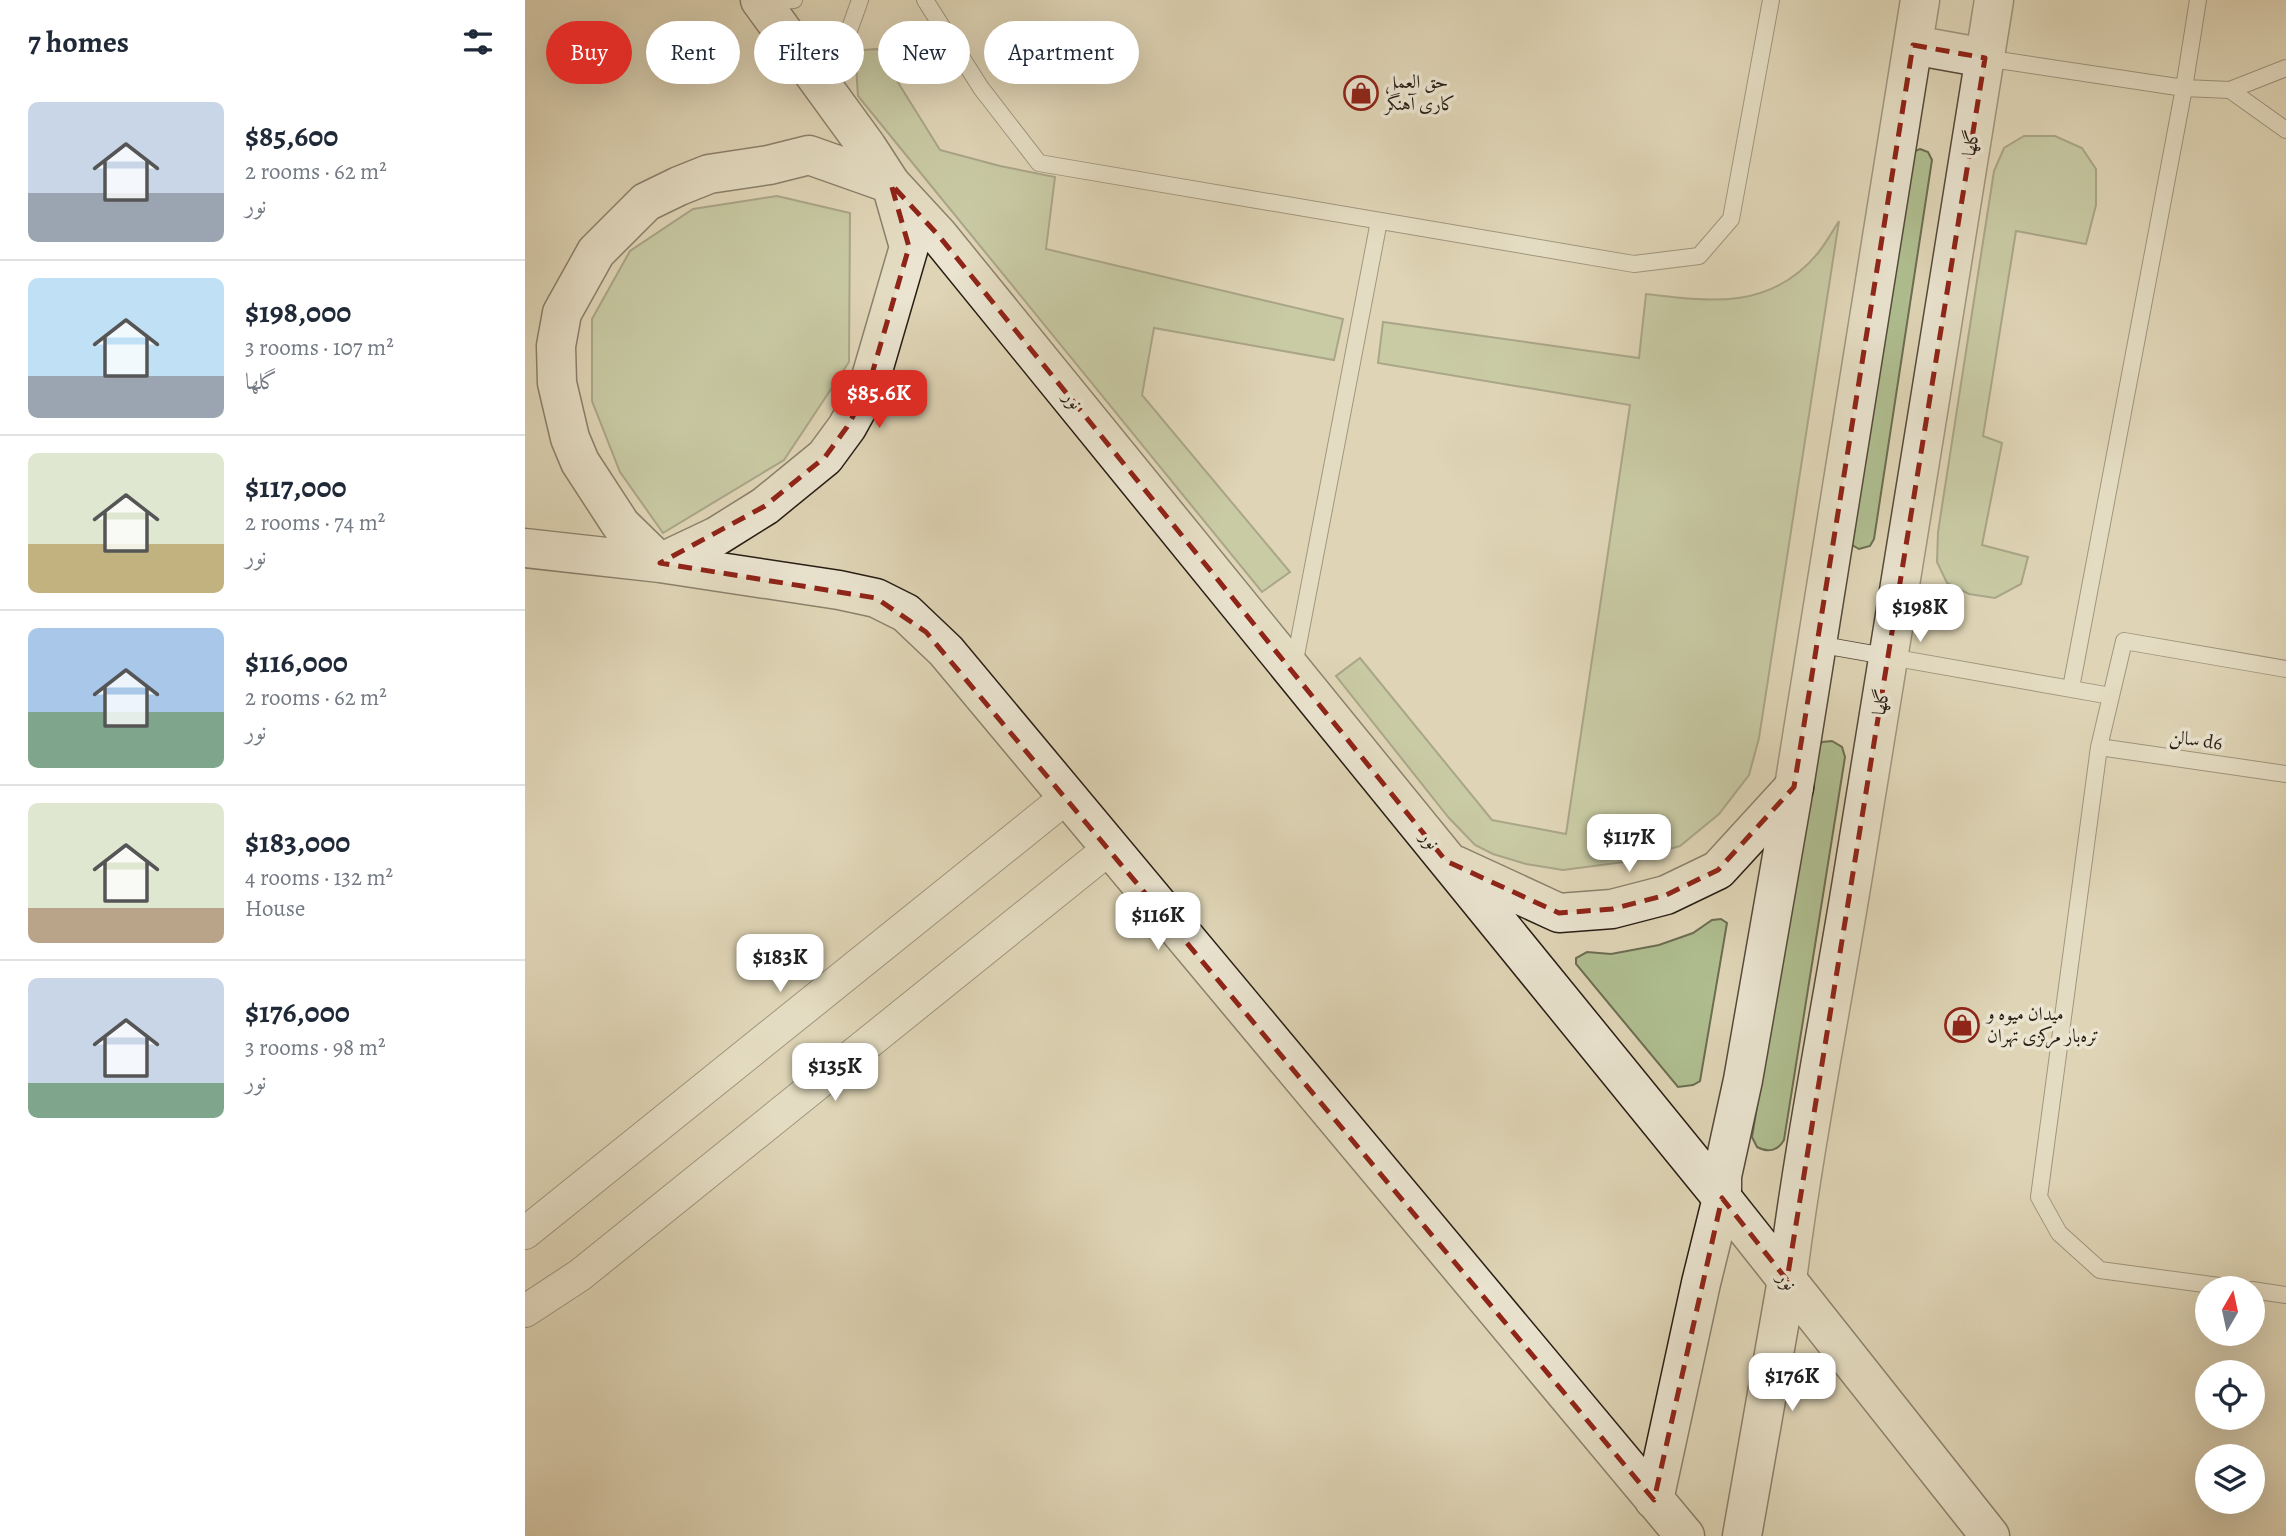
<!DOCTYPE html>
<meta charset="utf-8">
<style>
:root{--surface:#fff;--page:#f2f2f3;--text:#1f2937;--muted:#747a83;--line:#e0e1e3;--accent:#d93025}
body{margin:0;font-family:Alegreya,Amiri,serif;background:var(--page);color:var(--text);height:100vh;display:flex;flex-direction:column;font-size:26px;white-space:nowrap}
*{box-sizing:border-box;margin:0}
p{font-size:23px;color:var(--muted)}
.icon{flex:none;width:38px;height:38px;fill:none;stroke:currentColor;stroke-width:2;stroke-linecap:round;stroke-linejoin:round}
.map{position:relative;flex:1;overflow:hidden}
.panel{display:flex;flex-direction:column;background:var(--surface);width:525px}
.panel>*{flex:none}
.hud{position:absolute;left:21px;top:21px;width:665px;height:63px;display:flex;gap:14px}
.needle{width:46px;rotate:9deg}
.controls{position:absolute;left:1670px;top:1276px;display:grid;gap:14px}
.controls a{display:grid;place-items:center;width:70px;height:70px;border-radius:50%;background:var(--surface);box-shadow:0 7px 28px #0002;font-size:35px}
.price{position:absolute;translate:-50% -60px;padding:0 16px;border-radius:14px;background:#fff;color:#222;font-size:23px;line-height:46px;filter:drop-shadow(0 2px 4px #0008)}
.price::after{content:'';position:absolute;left:50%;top:42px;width:21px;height:16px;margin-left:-10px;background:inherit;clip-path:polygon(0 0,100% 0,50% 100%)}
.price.on{background:var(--accent);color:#fff}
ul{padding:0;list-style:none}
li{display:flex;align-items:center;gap:21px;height:175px;padding:0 28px}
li+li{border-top:2px solid var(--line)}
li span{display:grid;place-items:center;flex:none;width:196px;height:140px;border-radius:10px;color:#555}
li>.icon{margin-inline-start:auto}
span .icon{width:84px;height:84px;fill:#fffc;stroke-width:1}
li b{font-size:30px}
h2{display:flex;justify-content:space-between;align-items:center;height:84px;padding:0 28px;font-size:30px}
.tag{padding:0 24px;border-radius:32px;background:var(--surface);box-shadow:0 7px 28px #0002;font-size:24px;line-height:63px}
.tag.on{background:var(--accent);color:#fff}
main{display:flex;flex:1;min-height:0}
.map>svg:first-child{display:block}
.green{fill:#afbe90;stroke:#6c6d52;stroke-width:2}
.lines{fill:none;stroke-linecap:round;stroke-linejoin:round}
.service-casing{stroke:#564a3c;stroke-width:18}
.minor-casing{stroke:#564a3c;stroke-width:34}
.tertiary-casing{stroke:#564a3c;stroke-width:41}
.secondary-casing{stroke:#281c13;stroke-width:41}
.service{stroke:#eae4d0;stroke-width:16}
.minor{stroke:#eae4d0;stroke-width:32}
.tertiary{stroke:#eae4d0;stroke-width:38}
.secondary{stroke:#eae4d0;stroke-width:38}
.marked{fill:none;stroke:#8f2418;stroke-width:5;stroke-dasharray:14 9;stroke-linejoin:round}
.labels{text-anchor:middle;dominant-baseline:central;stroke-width:7;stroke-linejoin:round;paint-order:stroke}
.poi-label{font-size:19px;fill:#281c13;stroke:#eae4d0;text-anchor:start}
.street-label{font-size:19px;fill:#281c13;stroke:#eae4d0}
</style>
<main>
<section class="panel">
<h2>7 homes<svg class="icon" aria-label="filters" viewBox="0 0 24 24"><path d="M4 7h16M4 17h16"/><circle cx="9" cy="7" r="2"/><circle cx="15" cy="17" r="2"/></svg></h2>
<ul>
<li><span style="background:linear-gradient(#c9d6e8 65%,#9aa5b1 0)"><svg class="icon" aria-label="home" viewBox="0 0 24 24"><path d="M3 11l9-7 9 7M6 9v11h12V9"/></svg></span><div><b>$85,600</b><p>2 rooms · 62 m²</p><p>نور</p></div></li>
<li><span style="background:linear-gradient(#bfe0f5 70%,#9aa5b1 0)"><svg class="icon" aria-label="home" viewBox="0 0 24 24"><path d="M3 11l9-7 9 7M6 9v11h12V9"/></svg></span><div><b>$198,000</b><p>3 rooms · 107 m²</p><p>گلها</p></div></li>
<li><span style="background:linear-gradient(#dfe7d0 65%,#c2b280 0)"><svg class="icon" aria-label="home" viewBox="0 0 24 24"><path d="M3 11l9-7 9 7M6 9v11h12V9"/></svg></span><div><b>$117,000</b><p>2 rooms · 74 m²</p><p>نور</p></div></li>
<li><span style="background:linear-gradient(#a9c7e8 60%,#7fa58c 0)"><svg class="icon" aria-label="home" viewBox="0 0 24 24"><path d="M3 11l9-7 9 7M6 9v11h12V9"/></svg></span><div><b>$116,000</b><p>2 rooms · 62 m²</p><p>نور</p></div></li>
<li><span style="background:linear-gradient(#dfe7d0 75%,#b9a48a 0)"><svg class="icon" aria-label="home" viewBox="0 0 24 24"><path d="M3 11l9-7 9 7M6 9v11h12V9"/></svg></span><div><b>$183,000</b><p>4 rooms · 132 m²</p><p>House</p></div></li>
<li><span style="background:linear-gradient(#c9d6e8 75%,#7fa58c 0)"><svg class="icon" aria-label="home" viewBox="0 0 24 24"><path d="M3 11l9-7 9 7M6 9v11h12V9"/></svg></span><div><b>$176,000</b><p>3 rooms · 98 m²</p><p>نور</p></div></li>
</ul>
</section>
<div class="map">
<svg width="1761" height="1536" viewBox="0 0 1761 1536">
<rect width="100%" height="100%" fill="#dfd5b6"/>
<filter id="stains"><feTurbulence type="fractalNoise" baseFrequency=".00286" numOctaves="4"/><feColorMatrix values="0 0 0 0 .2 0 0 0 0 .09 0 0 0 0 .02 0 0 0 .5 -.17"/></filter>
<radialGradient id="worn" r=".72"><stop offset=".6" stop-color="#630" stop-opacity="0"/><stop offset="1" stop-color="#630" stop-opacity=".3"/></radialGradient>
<path class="green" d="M352 49 362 55 364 68 415 150 475 166 530 177 521 249 818 319 809 360 629 328 617 395 765 572 737 592 333 96 331 66 338 50Z
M1499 136H1530L1557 148 1571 169V205L1561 244 1491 231 1458 436 1477 443 1457 545 1503 557 1496 584 1470 598 1444 594 1422 583 1412 562 1413 532 1469 171 1479 148Z
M1395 149 1403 152 1407 160 1349 539 1345 546 1334 549 1327 545 1387 152Z
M252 196 325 213 324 362 259 460 138 533 95 472 67 401V319L105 251 168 209Z
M1314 221 1234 738 1224 775 1194 814 1155 846 1099 862 1038 870 1001 864 968 854 950 845 924 818 811 676 835 658 967 820 1041 834 1105 405 853 363 858 322 1114 358 1121 294C1187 302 1246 310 1293 253 1301 243 1307 232 1314 221Z
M1307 741 1317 747 1320 757 1259 1140C1253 1151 1243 1153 1232 1147L1227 1137 1228 1131 1290 749 1297 742Z
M1196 919 1202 923 1175 1081 1168 1085 1153 1087 1051 964V958L1062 952 1086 954 1134 945 1168 933 1187 920Z"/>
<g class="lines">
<g class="service-casing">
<path id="service" d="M400 0 456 88 514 163 1109 264 1174 256 1206 219 1246 0
M240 3 269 0
M1460 58 1659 88 1705 90
M1761 68 1705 90 1761 130
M306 91 312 64 335 0
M1292 644 1586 696
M769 666 854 221
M1546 688 1659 88 1673 0
M1574 747 1761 774
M1709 1288 1575 1270 1534 1233 1514 1197 1574 747 1599 641 1761 669
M1727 1290 1761 1295"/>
</g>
<g class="minor-casing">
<path id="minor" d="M0 1233 543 796
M0 1311 55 1275 585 848"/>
</g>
<g class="tertiary-casing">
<path id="tertiary" d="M1388 45 1460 58
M1197 1198V1176L1218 1080 1269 787 1395 0
M1262 1280C1279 1144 1306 1010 1328 875 1376 583 1422 292 1469 0"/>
</g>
<g class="secondary-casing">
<path id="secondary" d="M235 0 342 147 366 184 414 236 1197 1198 1465 1536
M284 155 366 184 384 247 342 391 322 427 300 457 240 506 192 536 135 563 96 525 55 462 45 438 32 383 31 346 37 313 71 252 121 202 154 186 184 174 244 165Z
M0 548 135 563 314 590 351 598 381 613 421 651 1160 1536
M930 865 1034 913 1087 909 1141 895 1193 870 1269 787
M1129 1500 1176 1283 1197 1198
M1217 1536 1262 1280"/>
</g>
<use href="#service" class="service"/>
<use href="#minor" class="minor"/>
<use href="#tertiary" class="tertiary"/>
<use href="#secondary" class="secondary"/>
</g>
<path d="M0 0H1761V1536H0ZM1388 45 1460 58 1262 1280 1197 1198 1129 1500 401 632 351 598 135 563 240 506 300 457 322 427 342 391 384 247 366 184 414 236 921 861 1034 913 1087 909 1141 895 1193 870 1269 787Z" fill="#dfd5b6" fill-opacity=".55" fill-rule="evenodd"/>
<path class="marked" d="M1388 45 1460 58 1262 1280 1197 1198 1129 1500 401 632 351 598 135 563 240 506 300 457 322 427 342 391 384 247 366 184 414 236 921 861 1034 913 1087 909 1141 895 1193 870 1269 787Z"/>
<defs>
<g id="shop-ring" transform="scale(1.75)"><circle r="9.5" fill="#eae4d0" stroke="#8f2418" stroke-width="1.5"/><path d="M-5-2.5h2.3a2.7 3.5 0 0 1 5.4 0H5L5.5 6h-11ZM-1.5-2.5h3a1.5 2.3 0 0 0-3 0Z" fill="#8f2418"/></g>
</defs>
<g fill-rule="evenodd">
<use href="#shop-ring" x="836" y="93"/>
<use href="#shop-ring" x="1437" y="1025"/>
</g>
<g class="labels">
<g class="poi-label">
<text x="860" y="82">حق العمل<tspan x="860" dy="22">کاری آهنگر</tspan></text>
<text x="1462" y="1014">میدان میوه و<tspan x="1462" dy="22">تره‌بار مرکزی تهران</tspan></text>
</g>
<g class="street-label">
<text transform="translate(1446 143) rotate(-81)">گلها</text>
<text transform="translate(548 400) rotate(51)">نور</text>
<text transform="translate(1356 702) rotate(-81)">گلها</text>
<text transform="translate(1671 740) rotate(8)">سالن d6</text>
<text transform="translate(905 840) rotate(51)">نور</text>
<text transform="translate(1262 1281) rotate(52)">نور</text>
</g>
</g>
<rect width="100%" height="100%" filter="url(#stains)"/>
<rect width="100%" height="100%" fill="url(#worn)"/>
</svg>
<div class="controls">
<a><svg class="needle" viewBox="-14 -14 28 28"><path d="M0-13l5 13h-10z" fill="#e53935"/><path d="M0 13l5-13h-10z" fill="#747a83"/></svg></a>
<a><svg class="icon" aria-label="locate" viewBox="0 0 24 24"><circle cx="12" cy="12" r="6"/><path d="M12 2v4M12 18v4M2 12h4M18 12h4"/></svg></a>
<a><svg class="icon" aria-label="layers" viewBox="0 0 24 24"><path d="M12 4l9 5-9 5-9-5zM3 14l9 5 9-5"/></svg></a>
</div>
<b class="price on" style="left:354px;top:430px">$85.6K</b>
<b class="price" style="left:1395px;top:644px">$198K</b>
<b class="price" style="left:1104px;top:874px">$117K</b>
<b class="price" style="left:633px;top:952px">$116K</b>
<b class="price" style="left:255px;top:994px">$183K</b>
<b class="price" style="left:310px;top:1103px">$135K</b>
<b class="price" style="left:1267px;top:1413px">$176K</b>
<div class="hud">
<a class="tag on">Buy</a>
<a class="tag">Rent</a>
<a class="tag">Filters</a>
<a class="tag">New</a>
<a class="tag">Apartment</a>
</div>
</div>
</main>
